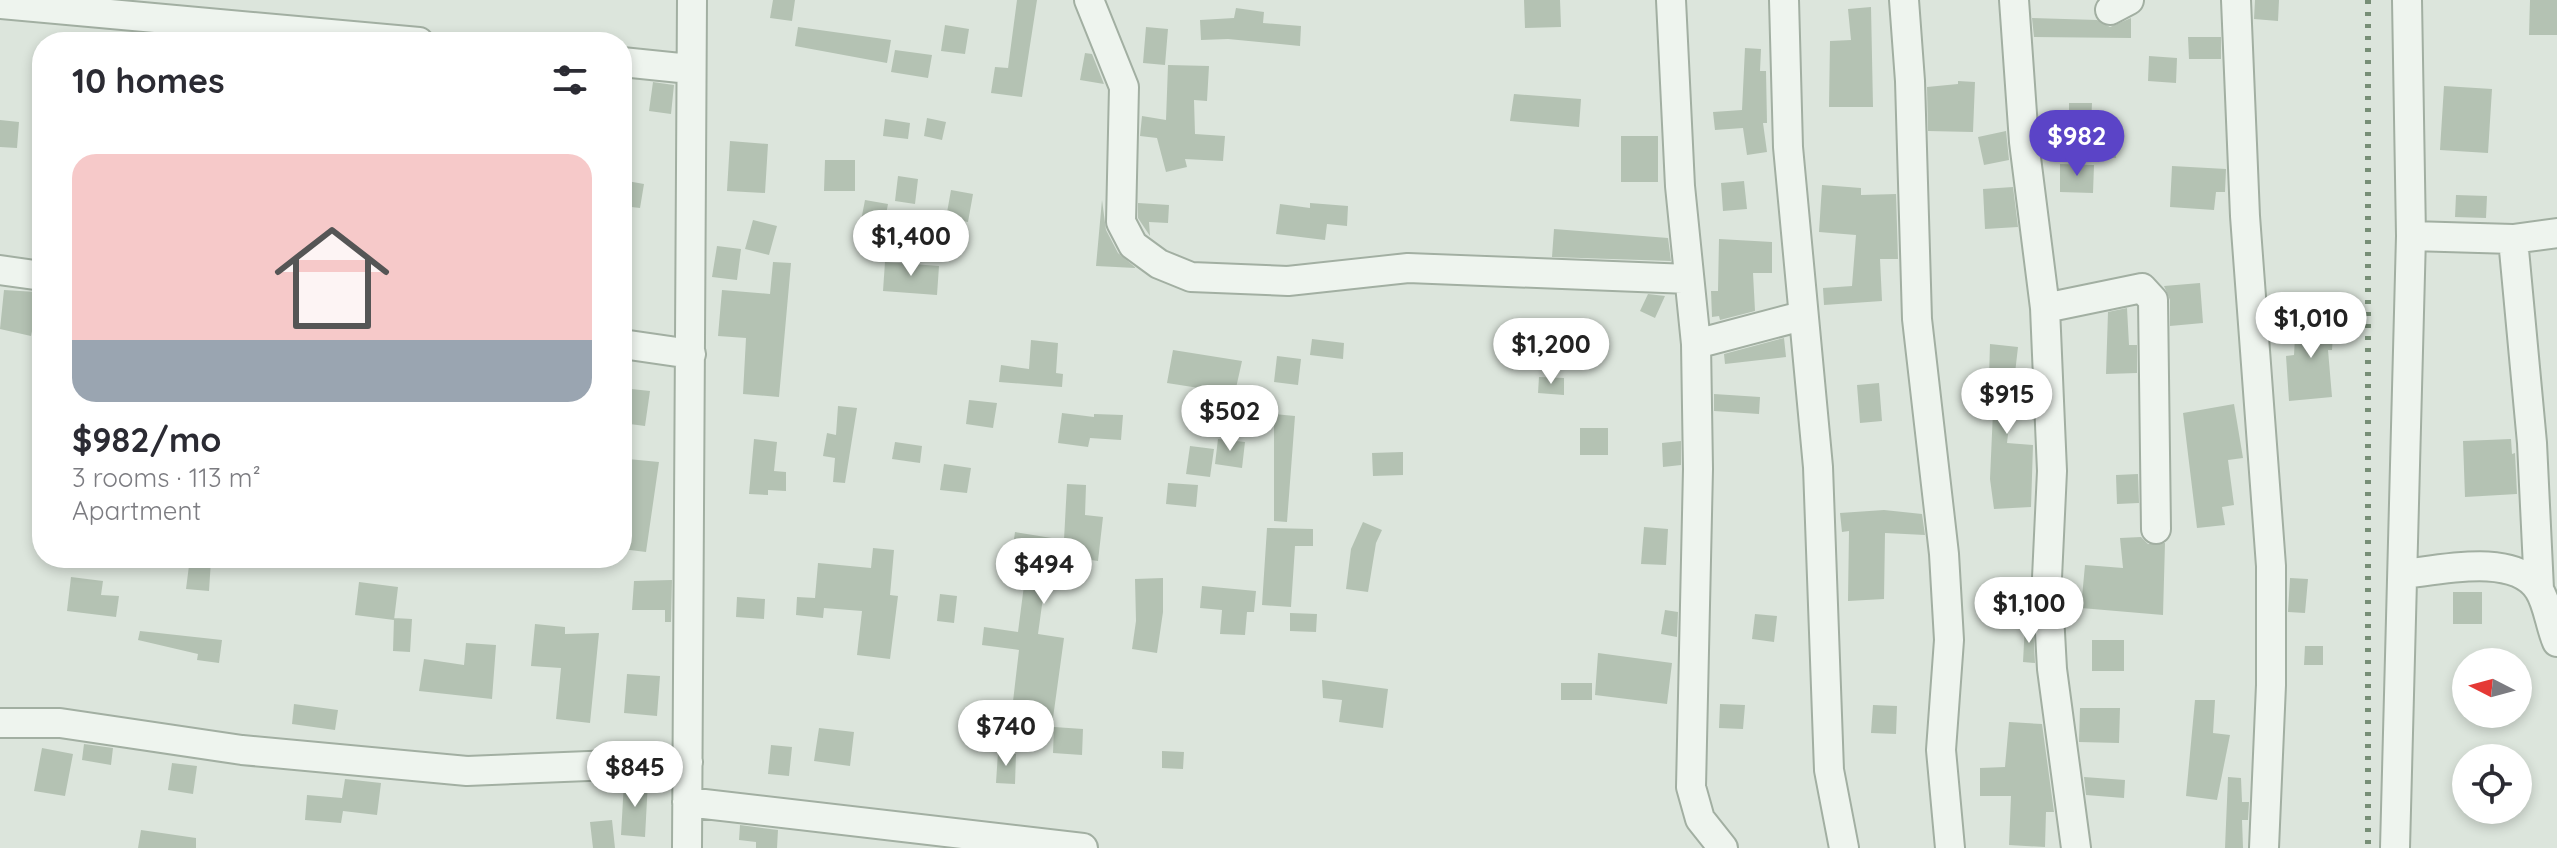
<!DOCTYPE html>
<meta charset="utf-8">
<style>
:root{--surface:#fff;--page:#f2f2f3;--text:#2b2b33;--muted:#7c7c81;--accent:#5b44c7}
body{margin:0;font-family:Quicksand,sans-serif;background:var(--page);color:var(--text);height:100vh;display:flex;flex-direction:column;font-size:30px;white-space:nowrap}
*{box-sizing:border-box;margin:0}
p{font-size:26px;color:var(--muted)}
.icon{flex:none;width:44px;height:44px;fill:none;stroke:currentColor;stroke-width:2;stroke-linecap:round;stroke-linejoin:round}
.map{position:relative;flex:1;overflow:hidden}
.panel{position:absolute;left:32px;top:32px;width:600px;height:536px;display:flex;flex-direction:column;background:var(--surface);border-radius:32px;box-shadow:0 4px 12px #0003}
.panel>*{flex:none}
.needle{width:52px;rotate:276deg}
.controls{position:absolute;left:2452px;top:648px;display:grid;gap:16px}
.controls a{display:grid;place-items:center;width:80px;height:80px;border-radius:50%;background:var(--surface);box-shadow:0 4px 12px #0003;font-size:40px}
.price{position:absolute;translate:-50% -68px;padding:0 18px;border-radius:28px;background:#fff;color:#222;font-size:26px;line-height:52px;filter:drop-shadow(0 2px 4px #0008)}
.price::after{content:'';position:absolute;left:50%;top:48px;width:24px;height:18px;margin-left:-12px;background:inherit;clip-path:polygon(0 0,100% 0,50% 100%)}
.price.current{background:var(--accent);color:#fff}
ul{padding:0;list-style:none}
li{display:grid;align-content:center;gap:16px;height:424px;padding:0 40px}
li span{display:grid;place-items:center;height:248px;border-radius:24px;color:#555}
li>.icon{margin-inline-start:auto}
span .icon{width:144px;height:144px;fill:#fffc;stroke-width:1}
li b{font-size:34px}
h2{display:flex;justify-content:space-between;align-items:center;height:96px;padding:0 40px;font-size:34px}
.map>svg:first-child{display:block}
.building{fill:#b4c2b3}
.lines{fill:none;stroke-linecap:round;stroke-linejoin:round}
.minor-casing{stroke:#a2afa2;stroke-width:32}
.minor{stroke:#eef4ee;stroke-width:28}
.rail{stroke:#778e76;stroke-width:6;stroke-dasharray:4 8;stroke-linecap:butt}
</style>
<div class="map">
<svg width="2557" height="848" viewBox="0 0 2557 848">
<rect width="100%" height="100%" fill="#dce5dc"/>
<path class="building" d="M773 0H795L792 21 770 18Z
M1017 0H1037L1022 97 991 93 995 67 1008 68Z
M1524 0H1560L1561 27 1525 28Z
M2255 0H2279L2278 21 2254 19Z
M2530 0H2557V35H2529Z
M1871 7 1873 107H1829L1830 41 1851 40 1848 9Z
M1236 8 1264 12 1263 23 1301 26 1300 46 1228 39 1201 40 1200 20 1234 18Z
M2032 18 2097 20 2110 27 2131 18V38L2034 37Z
M945 25 969 29 965 54 941 51Z
M798 27 891 40 887 63 795 46Z
M1146 27 1168 29 1165 65 1143 63Z
M2188 37H2221V59H2189Z
M1745 48 1761 49 1760 71H1766L1767 123H1763L1767 152 1747 155 1743 128 1715 130 1713 112 1742 110Z
M895 50 932 55 928 78 891 72Z
M1085 53 1092 54 1104 84 1080 80Z
M2149 56 2177 58 2176 83 2148 81Z
M1168 65 1209 66 1207 101 1194 100 1195 134 1225 136 1223 161 1185 159 1187 167 1166 172 1157 138 1140 136 1142 116 1166 120Z
M1958 81 1975 82 1973 132 1928 131 1927 87 1958 84Z
M653 82 674 85 671 114 649 111Z
M2444 86 2492 89 2488 153 2440 150Z
M1514 94 1581 99 1579 127 1510 121Z
M2069 103H2092L2091 127H2069Z
M927 118 946 122 942 140 924 136Z
M885 119 910 123 908 139 883 136Z
M0 120 19 122 17 148 0 147Z
M2006 131 2009 160 1984 165 1978 137Z
M2096 133H2115L2116 158H2097Z
M1621 136H1658V182H1621Z
M730 141 768 144 765 193 727 191Z
M825 160H855V191H824Z
M2060 164 2094 165 2093 193 2060 192Z
M2172 166 2226 169 2225 192H2216L2214 210 2170 207Z
M898 176 918 179 915 204 895 201Z
M627 181 644 184 640 208 623 206Z
M1744 181 1747 209 1723 211 1721 183Z
M1822 185 1861 188V195L1896 194 1898 259H1880L1882 301 1824 305 1823 288 1852 286 1856 235 1819 232Z
M2013 187 2018 227 1985 229 1983 189Z
M951 190 973 194 968 222 946 218Z
M2456 195 2487 196 2486 218 2455 217Z
M865 200 888 204 883 230 860 226Z
M1102 200 1106 230 1118 253 1136 268 1096 266Z
M1138 203 1169 205 1168 223 1149 222 1150 236 1138 218Z
M1310 203 1348 206 1347 226 1327 224 1325 240 1276 234 1280 204 1310 208Z
M753 220 777 226 769 255 745 249Z
M1554 229 1668 238 1671 261 1552 257Z
M1719 239 1772 242V273H1753L1755 311 1720 320 1719 316 1712 317 1711 291H1718Z
M717 246 741 249 737 280 712 277Z
M773 262 791 263 779 397 743 394 746 338 718 336 722 290 770 294Z
M885 262 939 266 937 295 883 291Z
M2200 283 2203 323 2170 326V300L2164 286Z
M4 290 36 292 39 297 31 336 0 329Z
M1648 294 1665 296 1655 318 1640 311Z
M2127 308 2129 345H2137V373L2106 374 2108 312Z
M2296 318 2334 320 2332 350H2328L2332 397 2289 401 2286 356 2294 355Z
M1784 338 1786 357 1725 364 1724 354Z
M1312 339 1344 343 1343 359 1310 355Z
M1031 340 1058 343 1056 373 1063 374 1062 387 999 382 1001 365 1029 369Z
M1990 344 2018 347 2007 443 2033 445 2031 507 1994 509 1990 479 1993 411H1988Z
M1173 350 1242 361 1232 406 1197 400 1199 388 1167 383Z
M1277 356 1301 359 1298 385 1274 382Z
M1539 377 1564 378V395L1538 393Z
M1879 383 1882 421 1860 423 1857 385Z
M622 388 650 391 645 426 622 423Z
M1714 394 1760 397 1759 414 1714 411Z
M969 400 997 403 993 428 966 424Z
M2234 404 2243 458 2228 460 2234 505 2222 507 2225 525 2197 528 2183 413Z
M838 406 857 408 845 483 833 482 835 458 823 456 827 433 836 435Z
M1062 413 1094 417V414L1123 415 1121 440 1090 438 1088 447 1058 443Z
M1274 414 1295 416 1287 522 1274 521Z
M1580 428H1608V455H1580Z
M754 439 777 442 774 471 786 472V491L768 490V495L749 494Z
M1218 439 1245 442 1242 468 1215 464Z
M2511 439 2512 454 2515 453 2517 494 2465 497 2463 441Z
M1681 441V465L1663 467 1662 443Z
M895 442 922 446 920 463 892 459Z
M1190 446 1214 449 1210 477 1186 474Z
M1403 452V475L1373 476 1372 453Z
M628 459 659 462 646 552 622 549Z
M944 464 971 468 967 493 940 490Z
M2138 474 2139 503 2117 504 2116 475Z
M1168 483 1198 485 1196 507 1166 504Z
M1067 484 1086 485 1085 515 1103 517 1098 561 1049 554 1038 634 1064 638 1053 718 1024 715V711L1012 710 1019 650 982 645 984 627 1018 632 1027 562 1011 560 1015 532 1064 540Z
M1884 510 1922 514 1925 535 1885 533 1884 599 1848 601 1849 531 1842 532 1840 513Z
M1363 522 1382 530 1376 543 1368 592 1346 589 1351 549Z
M1644 527 1668 529 1666 565 1641 564Z
M1267 528 1313 529V546H1295L1291 607 1262 605Z
M2141 537 2148 544 2165 543 2163 615 2081 608 2085 565 2123 568 2120 538Z
M873 548 894 550 890 595 898 596 890 659 857 655 862 611 824 608 823 618 796 615 797 597 815 598 818 563 871 568Z
M190 558 211 560 209 591 186 589Z
M71 577 103 581 101 595 119 596 116 617 67 611Z
M1163 578V612L1157 653 1132 649 1136 621 1135 579Z
M2290 578 2308 579 2305 613 2288 612Z
M672 580 671 622H665V610H632L634 581Z
M359 582 398 587 394 620 355 615Z
M1202 586 1256 591 1254 612H1247L1245 635 1220 634 1222 610 1200 608Z
M2453 592H2482V624H2453Z
M940 594 957 596 954 623 937 621Z
M737 597 765 599 764 619 736 617Z
M1665 610 1678 612 1677 637 1661 634Z
M1290 613 1317 614 1316 632 1290 631Z
M1755 614 1777 616 1774 642 1752 639Z
M394 618 412 619 410 652 393 651Z
M535 624 565 627V634L599 633 590 723 556 719 561 668 531 666Z
M2025 624H2033L2035 663 2023 662Z
M140 631 222 640 219 663 197 660 198 654 138 640Z
M2092 640H2124V671H2092Z
M466 643 496 645 492 699 419 691 424 659 464 665Z
M2305 646H2323V665H2304Z
M1598 653 1672 663 1667 704 1595 695Z
M627 674 660 676 657 716 624 713Z
M1322 680 1388 689 1383 728 1339 722 1342 700 1323 698Z
M1561 683H1592V700H1561Z
M2195 700H2215L2213 733 2230 735 2217 800 2186 796Z
M294 704 338 710 335 730 292 724Z
M1720 704 1745 705 1743 729 1719 728Z
M1873 705 1897 706 1896 734 1871 733Z
M2080 708H2120L2119 743 2079 742Z
M2009 722 2042 724 2054 812H2046L2045 847 2009 845 2011 796H1980V768L2005 767Z
M1054 727 1083 729 1082 755 1053 753Z
M819 728 854 732 850 766 814 761Z
M84 744 113 748 111 765 82 760Z
M771 745 792 747 789 776 768 774Z
M42 748 73 754 65 796 34 791Z
M1162 751 1184 752 1183 769 1162 768Z
M998 752 1016 754 1015 784 996 783Z
M172 763 197 766 193 794 168 790Z
M2084 777 2125 780 2124 798 2086 795Z
M2228 777 2241 778 2242 802H2249L2248 820H2242L2243 848H2225Z
M345 779 381 783 377 815 343 811 341 823 305 820 307 795 342 798Z
M648 781 645 837 621 835 624 782Z
M612 820 615 848H593L590 822Z
M740 825 778 830 777 848H756V842L739 840Z
M141 830 196 838V848H138Z"/>
<g class="lines">
<g class="minor-casing">
<path id="minor" d="M1089 0 1124 87 1121 222 1133 245 1159 264 1191 277 1288 281 1408 268 1689 279
M1671 0 1680 186 1696 344 1698 469 1691 787 1700 819 1723 848
M1784 0 1788 147 1818 467 1829 770 1844 848
M1904 0 1910 81 1917 319 1944 554 1949 640 1941 750 1950 848
M2014 0 2024 142 2045 308 2052 471 2047 578 2052 669 2076 848
M2236 0 2245 216 2271 566V685L2264 848
M0 4 419 42
M2110 10 2129 0
M622 62 690 69
M2411 236 2513 239 2557 233
M2513 239 2532 443 2539 589
M0 270 42 276
M2045 308 2142 288 2153 300 2156 529
M622 344 691 354
M1696 344 1802 316
M2404 574C2440 570 2516 552 2539 590 2548 604 2550 626 2557 642
M0 723H60L242 750 467 771 688 762
M687 802 1083 848
M687 848 692 0
M2395 848 2411 236 2407 0"/>
</g>
<use href="#minor" class="minor"/>
<path class="rail" d="M2368 0V848"/>
</g>
</svg>
<div class="controls">
<a><svg class="needle" viewBox="-14 -14 28 28"><path d="M0-13l5 13h-10z" fill="#e53935"/><path d="M0 13l5-13h-10z" fill="#7c7c81"/></svg></a>
<a><svg class="icon" aria-label="locate" viewBox="0 0 24 24"><circle cx="12" cy="12" r="6"/><path d="M12 2v4M12 18v4M2 12h4M18 12h4"/></svg></a>
</div>
<b class="price current" style="left:2077px;top:178px">$982</b>
<b class="price" style="left:911px;top:278px">$1,400</b>
<b class="price" style="left:2311px;top:360px">$1,010</b>
<b class="price" style="left:1551px;top:386px">$1,200</b>
<b class="price" style="left:2007px;top:436px">$915</b>
<b class="price" style="left:1230px;top:453px">$502</b>
<b class="price" style="left:1044px;top:606px">$494</b>
<b class="price" style="left:2029px;top:645px">$1,100</b>
<b class="price" style="left:1006px;top:768px">$740</b>
<b class="price" style="left:635px;top:809px">$845</b>
<section class="panel">
<h2>10 homes<svg class="icon" aria-label="filters" viewBox="0 0 24 24"><path d="M4 7h16M4 17h16"/><circle cx="9" cy="7" r="2"/><circle cx="15" cy="17" r="2"/></svg></h2>
<ul>
<li><span style="background:linear-gradient(#f6c9c9 75%,#9aa5b1 0)"><svg class="icon" aria-label="home" viewBox="0 0 24 24"><path d="M3 11l9-7 9 7M6 9v11h12V9"/></svg></span><div><b>$982/mo</b><p>3 rooms · 113 m²</p><p>Apartment</p></div></li>
</ul>
</section>
</div>
